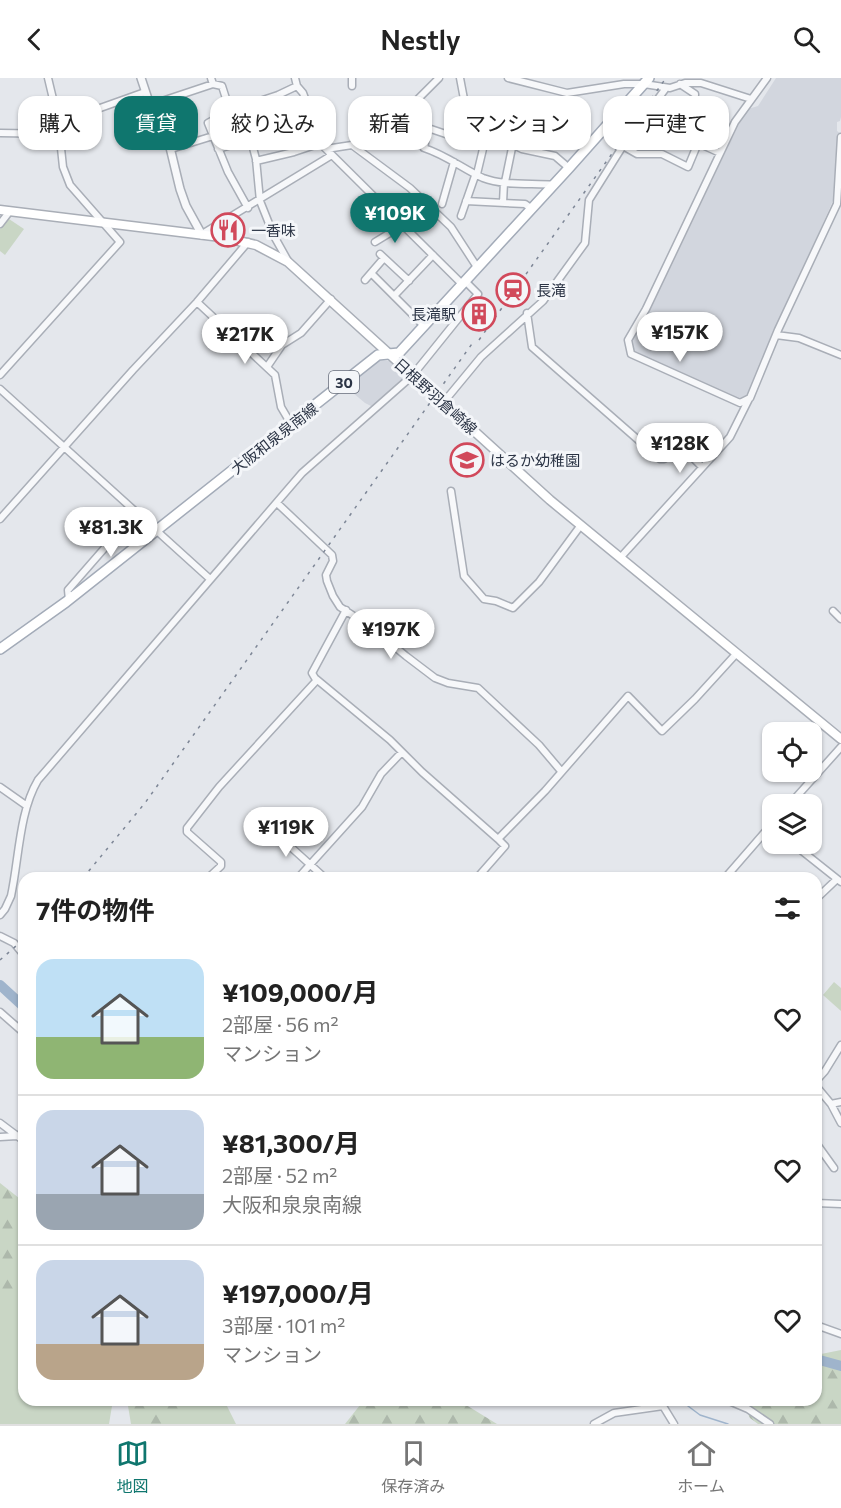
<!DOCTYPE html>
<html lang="ja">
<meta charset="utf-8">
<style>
:root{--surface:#fff;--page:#f6f6f6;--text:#222;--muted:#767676;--line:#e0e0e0;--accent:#0f766e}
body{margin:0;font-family:Commissioner,"Noto Sans JP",sans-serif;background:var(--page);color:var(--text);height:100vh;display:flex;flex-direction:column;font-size:22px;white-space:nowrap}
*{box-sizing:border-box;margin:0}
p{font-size:20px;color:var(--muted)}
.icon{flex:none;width:33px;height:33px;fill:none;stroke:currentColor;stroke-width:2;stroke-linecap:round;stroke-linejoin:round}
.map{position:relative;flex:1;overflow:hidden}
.sheet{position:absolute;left:18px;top:794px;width:804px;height:534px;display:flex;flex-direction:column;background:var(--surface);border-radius:18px;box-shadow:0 2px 4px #0004}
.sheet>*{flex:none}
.hud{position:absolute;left:18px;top:18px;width:806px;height:54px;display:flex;gap:12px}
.tools{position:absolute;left:762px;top:644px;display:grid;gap:12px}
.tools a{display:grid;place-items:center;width:60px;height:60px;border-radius:12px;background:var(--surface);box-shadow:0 2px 4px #0004;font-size:30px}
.price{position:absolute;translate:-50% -51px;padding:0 14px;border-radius:21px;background:#fff;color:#222;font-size:20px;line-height:39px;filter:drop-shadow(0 2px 3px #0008)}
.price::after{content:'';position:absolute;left:50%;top:36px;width:18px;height:14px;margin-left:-9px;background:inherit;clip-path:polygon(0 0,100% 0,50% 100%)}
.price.selected{background:var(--accent);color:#fff}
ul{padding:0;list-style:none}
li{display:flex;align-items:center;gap:18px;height:150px;padding:0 18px}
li+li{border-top:2px solid var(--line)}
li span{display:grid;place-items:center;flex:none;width:168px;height:120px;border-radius:18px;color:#555}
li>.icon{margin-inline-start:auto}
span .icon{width:72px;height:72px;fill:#fffc;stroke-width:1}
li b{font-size:26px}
h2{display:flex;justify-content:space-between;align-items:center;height:72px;padding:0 18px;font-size:26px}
.tag{padding:0 21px;border-radius:18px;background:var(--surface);box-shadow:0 2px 4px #0004;font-size:21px;line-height:54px}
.tag.selected{background:var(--accent);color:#fff}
header{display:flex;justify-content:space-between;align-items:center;height:78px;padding:0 18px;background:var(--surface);font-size:27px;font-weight:600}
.tab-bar{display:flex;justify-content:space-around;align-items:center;height:84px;border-top:2px solid var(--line);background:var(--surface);font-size:16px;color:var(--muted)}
.tab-bar a{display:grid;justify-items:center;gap:3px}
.tab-bar .selected{color:var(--accent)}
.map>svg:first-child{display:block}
.built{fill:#d2d6de}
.green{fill:#c9d6c5}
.forest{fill:url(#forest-firs)}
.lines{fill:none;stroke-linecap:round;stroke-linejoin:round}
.stream{stroke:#9fb4cc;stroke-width:1.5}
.river{stroke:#9fb4cc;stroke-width:10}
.minor-casing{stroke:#a9aeb7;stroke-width:9}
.tertiary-casing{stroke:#a9aeb7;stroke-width:10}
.secondary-casing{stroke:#a9aeb7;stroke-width:11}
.primary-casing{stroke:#a3abb8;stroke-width:12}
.minor{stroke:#f7f8fa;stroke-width:6}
.tertiary{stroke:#f7f8fa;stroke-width:7}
.secondary{stroke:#fff;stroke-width:8}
.primary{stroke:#fff;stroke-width:9}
.rail{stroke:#7d8696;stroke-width:1.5;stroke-dasharray:3 6;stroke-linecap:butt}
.labels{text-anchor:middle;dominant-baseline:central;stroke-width:6;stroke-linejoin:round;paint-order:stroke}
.shield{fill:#f4f6f9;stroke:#676e7b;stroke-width:1.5}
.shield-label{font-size:14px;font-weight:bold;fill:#2b3445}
.poi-label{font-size:15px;fill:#2b3445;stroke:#f4f6f9;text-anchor:start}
.street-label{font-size:15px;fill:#2b3445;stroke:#f4f6f9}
</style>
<header><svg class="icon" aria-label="back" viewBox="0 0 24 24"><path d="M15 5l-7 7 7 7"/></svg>Nestly<svg class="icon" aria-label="search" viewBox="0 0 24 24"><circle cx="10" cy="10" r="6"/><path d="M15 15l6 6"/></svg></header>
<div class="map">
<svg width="841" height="1346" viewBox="0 0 841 1346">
<defs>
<pattern id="forest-firs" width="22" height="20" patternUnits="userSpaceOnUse" patternTransform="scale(1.5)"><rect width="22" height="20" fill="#c9d6c5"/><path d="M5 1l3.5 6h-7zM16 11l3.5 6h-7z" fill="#adb8ab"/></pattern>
</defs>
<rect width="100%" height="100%" fill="#e4e7ec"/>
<path class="built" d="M776 0H841V39L840 43 837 44V53L840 55 835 118 747 318 740 322 634 273 631 262 671 187 739 46 748 31 758 28Z
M379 283H391L406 300 373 329 365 325 346 309Z"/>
<path class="green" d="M9 141 24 151 5 177 0 173V151Z
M834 904 841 910V933L823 917Z
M0 1186 24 1189V1322H113L109 1346H0Z
M166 1322H224L236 1346H134Z"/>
<path class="forest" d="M0 1105 24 1124V1227L0 1232Z
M841 1272V1346H758L750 1340 741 1322H816V1277Z
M127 1322H200L193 1331 164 1346H131Z
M364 1322H458L497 1346H345Z"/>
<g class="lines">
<path class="stream" d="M680 1322 700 1337 728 1346"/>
<path class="river" d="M0 907 24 929
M816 1281 841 1288"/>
<g class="minor-casing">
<path id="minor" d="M211 0 213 6 222 8 230 33
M295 0 297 8 303 15 323 68 462 206
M352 0V8
M460 0 467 37
M508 0 567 15 624 6H644L670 10 685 5H701L751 21
M767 0 735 44 646 231 628 262 631 276 740 325 750 320 778 252 837 126 841 59
M680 6 695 16 694 41 706 46
M150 27 213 6
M240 30 248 51 256 81 260 123 274 158 288 183
M503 45 516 68 522 71 555 78 569 90
M58 48 75 39 145 14
M290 48 301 71
M0 55 59 56
M698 65 720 75
M352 67 372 49 416 23 439 0
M623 68 637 76H662L688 89 713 29
M484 69 428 50 424 70C446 77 463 91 483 100 504 108 532 105 554 107
M171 71 213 58
M218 71 278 53 311 39
M326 71 352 67 410 110 451 149 477 189
M256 83 294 74 321 65
M477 96 488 50
M505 104 513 65
M466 123 525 126 532 131
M503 125 504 104
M442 126 454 84
M248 130 228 94 208 45 230 33 278 17 297 8
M461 138 476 95
M0 146 10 133
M202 156 332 77
M375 164 403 147
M380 176 409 203
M371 195 424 248
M365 202 384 180
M394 218 433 177
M197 224 275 297 281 329 291 346
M527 235 532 269 660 381H664L680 370 684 371 702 389
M776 257 799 260 841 277
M267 289 282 267 301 255 331 221
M0 297 120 164 70 107 63 89 58 42 48 0
M0 311 210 501
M443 325 481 279 543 223 585 165 589 122 621 71 666 10
M451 413 464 498 484 521 496 523 513 530 539 504 581 447
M277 425 332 477 333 483 326 497 327 503 333 518 340 529 372 550 406 578 435 600 448 605 478 610 539 667 561 693
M0 441 133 292 197 224 248 164
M620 480 730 359 749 321
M69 522 68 512 136 434
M346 532 312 595 315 600 390 662 402 674
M833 533 841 541
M0 709 27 728
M790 726 841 669
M262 743 325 800
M792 765 841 804
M208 800 221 788V784L187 754V750L219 709 317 602
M298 800 362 729 381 696 402 674 422 694 498 761 545 713 628 618 662 653 695 621 736 576
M477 800 505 768 498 761
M725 800 772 746
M816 821 837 801
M0 837 5 831 11 818C19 781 19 734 38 702L302 395 412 298 478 216 465 203
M0 858 14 865 24 877
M0 934 24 955
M816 1003 825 993 841 967
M816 1008 831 1026 841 1024
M831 1026 841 1045
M0 1045 24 1063
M0 1059 17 1058 24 1055
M816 1065 834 1090
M816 1125 841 1126
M816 1247 841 1256
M661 1322 663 1328 674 1346
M727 1322 748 1331 770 1346
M594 1346 614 1335 663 1328"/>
</g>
<g class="tertiary-casing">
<path id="tertiary" d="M141 0 150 27 160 42 168 61 180 111 186 128 202 157"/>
</g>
<g class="secondary-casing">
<path id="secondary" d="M0 132 221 159 256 167 288 184 550 422 841 661"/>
</g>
<g class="primary-casing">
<path id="primary" d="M0 571 66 524 378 277 399 275 569 90 649 0"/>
</g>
<use href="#minor" class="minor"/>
<use href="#tertiary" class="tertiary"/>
<use href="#secondary" class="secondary"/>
<use href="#primary" class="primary"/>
<path class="rail" d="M479 262 666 0
M83 800 145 725 474 263
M0 882 24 861"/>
</g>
<defs>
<g id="restaurant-ring" transform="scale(1.725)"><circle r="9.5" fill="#f4f6f9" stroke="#d1495b" stroke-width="1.5"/><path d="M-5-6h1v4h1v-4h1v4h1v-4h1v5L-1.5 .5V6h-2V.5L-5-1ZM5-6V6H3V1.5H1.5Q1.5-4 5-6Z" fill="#d1495b"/></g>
<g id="station-ring" transform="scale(1.725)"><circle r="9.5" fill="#f4f6f9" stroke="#d1495b" stroke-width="1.5"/><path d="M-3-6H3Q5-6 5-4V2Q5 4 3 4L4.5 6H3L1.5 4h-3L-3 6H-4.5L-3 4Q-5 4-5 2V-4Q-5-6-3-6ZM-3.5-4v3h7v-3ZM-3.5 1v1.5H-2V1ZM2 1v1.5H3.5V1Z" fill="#d1495b"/></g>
<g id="building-ring" transform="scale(1.725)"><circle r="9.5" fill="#f4f6f9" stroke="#d1495b" stroke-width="1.5"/><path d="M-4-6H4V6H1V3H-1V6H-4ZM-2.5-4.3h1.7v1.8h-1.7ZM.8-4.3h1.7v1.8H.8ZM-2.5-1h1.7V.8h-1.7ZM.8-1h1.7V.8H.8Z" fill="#d1495b"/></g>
<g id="school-ring" transform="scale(1.725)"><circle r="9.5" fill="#f4f6f9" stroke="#d1495b" stroke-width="1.5"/><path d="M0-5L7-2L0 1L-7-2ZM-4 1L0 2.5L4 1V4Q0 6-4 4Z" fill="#d1495b"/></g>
</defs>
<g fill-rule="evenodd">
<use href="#restaurant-ring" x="228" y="152"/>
<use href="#station-ring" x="513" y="212"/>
<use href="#building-ring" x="479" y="236"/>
<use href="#school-ring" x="467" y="382"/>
</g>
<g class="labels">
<rect class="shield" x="329" y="293" width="30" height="22" rx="4.5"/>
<g class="shield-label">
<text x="344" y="304">30</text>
</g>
<g class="poi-label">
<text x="251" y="152">一香味</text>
<text x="536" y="212">長滝</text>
<text x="456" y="236" text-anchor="end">長滝駅</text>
<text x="490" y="382">はるか幼稚園</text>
</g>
<g class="street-label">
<text transform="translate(436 318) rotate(42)">日根野羽倉崎線</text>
<text transform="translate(274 360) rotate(-38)">大阪和泉泉南線</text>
</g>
</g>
</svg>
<div class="tools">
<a><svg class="icon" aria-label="locate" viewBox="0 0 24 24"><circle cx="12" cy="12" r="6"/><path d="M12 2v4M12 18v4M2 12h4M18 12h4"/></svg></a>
<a><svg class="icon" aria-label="layers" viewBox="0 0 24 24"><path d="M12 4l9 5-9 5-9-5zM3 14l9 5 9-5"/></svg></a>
</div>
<b class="price selected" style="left:395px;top:166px">¥109K</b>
<b class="price" style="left:680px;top:285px">¥157K</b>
<b class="price" style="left:245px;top:287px">¥217K</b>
<b class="price" style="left:680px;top:396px">¥128K</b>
<b class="price" style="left:111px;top:480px">¥81.3K</b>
<b class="price" style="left:391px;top:582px">¥197K</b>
<b class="price" style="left:286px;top:780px">¥119K</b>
<div class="hud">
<a class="tag">購入</a>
<a class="tag selected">賃貸</a>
<a class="tag">絞り込み</a>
<a class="tag">新着</a>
<a class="tag">マンション</a>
<a class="tag">一戸建て</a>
</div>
<section class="sheet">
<h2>7件の物件<svg class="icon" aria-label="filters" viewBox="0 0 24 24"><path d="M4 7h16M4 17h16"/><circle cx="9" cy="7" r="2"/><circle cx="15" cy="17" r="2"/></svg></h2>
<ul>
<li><span style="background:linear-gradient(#bfe0f5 65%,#8fb573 0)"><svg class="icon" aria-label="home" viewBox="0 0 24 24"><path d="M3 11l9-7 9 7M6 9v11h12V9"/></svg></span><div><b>¥109,000/月</b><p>2部屋 · 56 m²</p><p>マンション</p></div><svg class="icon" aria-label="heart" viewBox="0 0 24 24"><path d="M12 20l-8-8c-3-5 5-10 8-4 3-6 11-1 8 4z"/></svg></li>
<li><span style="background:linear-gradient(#c9d6e8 70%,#9aa5b1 0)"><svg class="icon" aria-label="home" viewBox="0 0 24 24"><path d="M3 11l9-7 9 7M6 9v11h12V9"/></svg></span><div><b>¥81,300/月</b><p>2部屋 · 52 m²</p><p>大阪和泉泉南線</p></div><svg class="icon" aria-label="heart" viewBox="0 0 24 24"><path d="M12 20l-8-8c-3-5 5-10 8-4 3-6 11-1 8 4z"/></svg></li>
<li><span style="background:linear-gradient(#c9d6e8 70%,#b9a48a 0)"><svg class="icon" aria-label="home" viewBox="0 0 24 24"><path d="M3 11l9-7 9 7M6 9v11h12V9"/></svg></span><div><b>¥197,000/月</b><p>3部屋 · 101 m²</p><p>マンション</p></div><svg class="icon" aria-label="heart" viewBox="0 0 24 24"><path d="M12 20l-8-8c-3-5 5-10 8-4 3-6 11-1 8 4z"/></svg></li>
</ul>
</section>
</div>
<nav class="tab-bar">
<a class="selected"><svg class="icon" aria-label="map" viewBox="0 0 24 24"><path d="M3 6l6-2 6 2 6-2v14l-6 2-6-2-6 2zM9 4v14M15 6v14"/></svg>地図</a>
<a><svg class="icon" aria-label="saved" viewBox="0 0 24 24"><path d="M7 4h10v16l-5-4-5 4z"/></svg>保存済み</a>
<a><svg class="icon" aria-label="home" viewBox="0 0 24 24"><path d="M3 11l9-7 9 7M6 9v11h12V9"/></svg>ホーム</a>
</nav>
